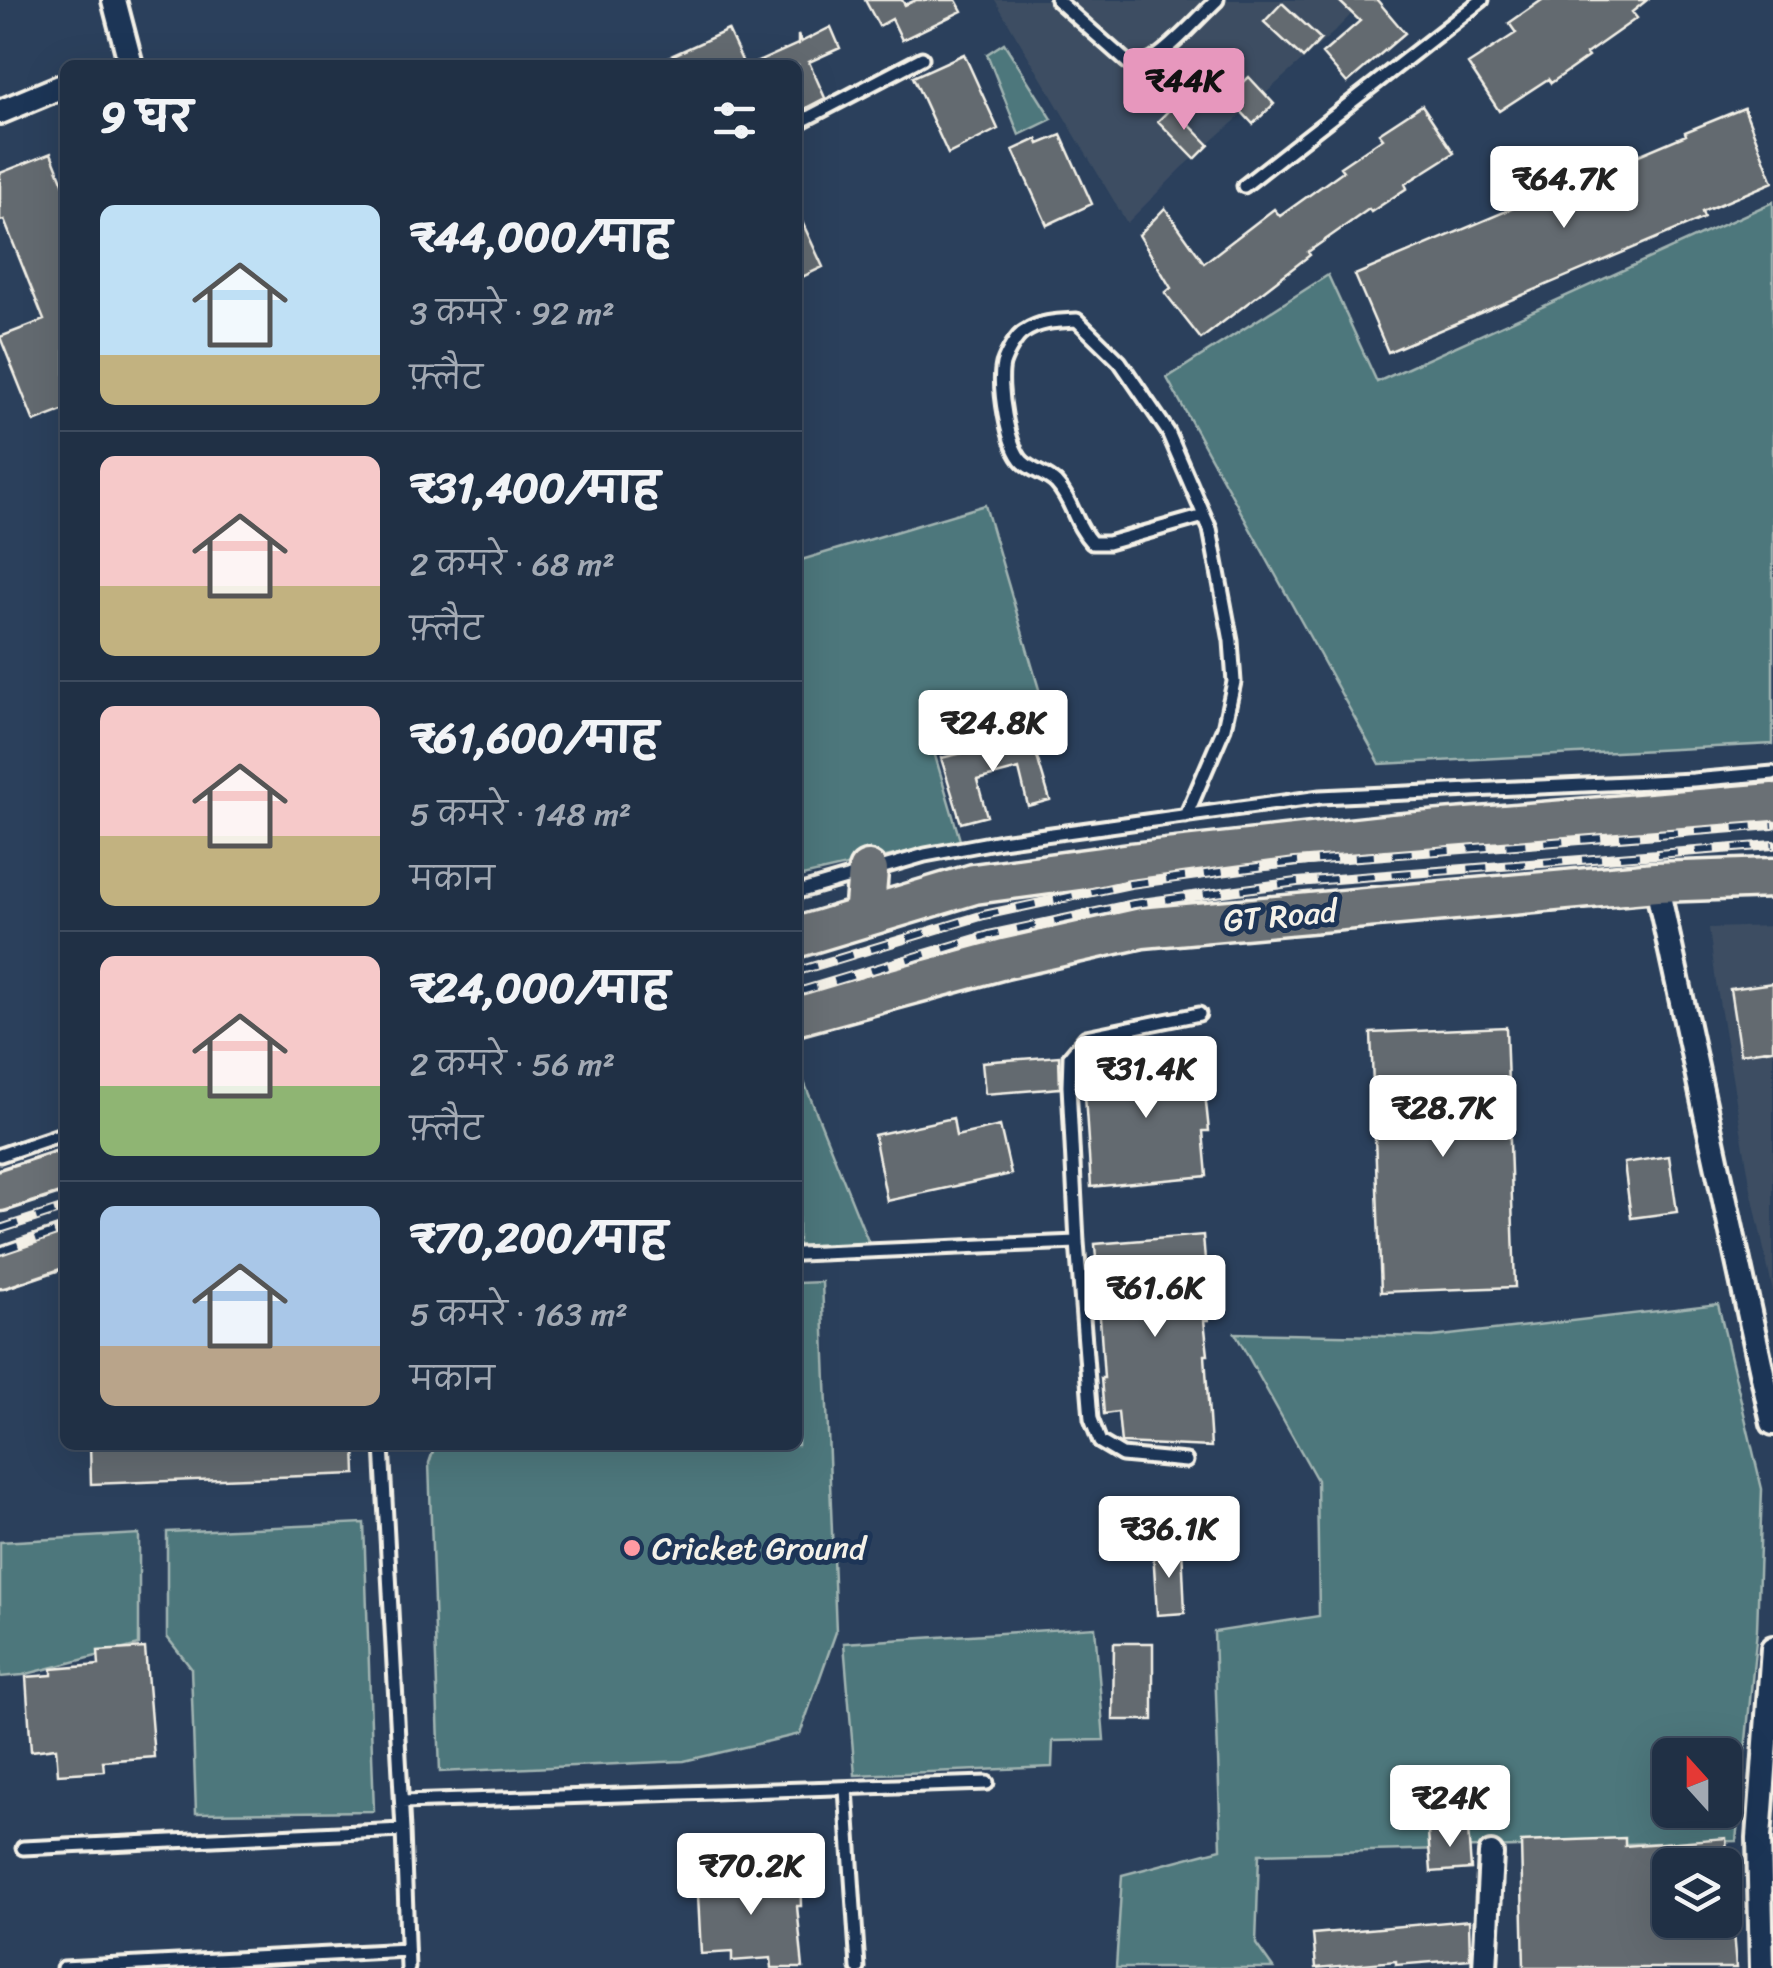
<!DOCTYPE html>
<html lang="hi">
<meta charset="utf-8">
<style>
:root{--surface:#203045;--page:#2d3c50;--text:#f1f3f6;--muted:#a2a9b3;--line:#3d4b5e;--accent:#e797bd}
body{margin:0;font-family:Sriracha,"Playpen Sans Deva",sans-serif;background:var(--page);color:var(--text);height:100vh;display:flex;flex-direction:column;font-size:38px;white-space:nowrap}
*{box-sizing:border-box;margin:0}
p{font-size:32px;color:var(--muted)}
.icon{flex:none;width:55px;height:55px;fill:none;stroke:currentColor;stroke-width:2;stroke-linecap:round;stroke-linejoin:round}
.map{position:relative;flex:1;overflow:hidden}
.sheet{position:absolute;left:60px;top:60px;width:742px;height:1390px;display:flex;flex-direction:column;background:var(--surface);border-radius:15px;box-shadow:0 10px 40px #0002,0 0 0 2px var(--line)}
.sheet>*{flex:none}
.needle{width:65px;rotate:339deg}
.fabs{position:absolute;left:1652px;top:1738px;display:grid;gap:20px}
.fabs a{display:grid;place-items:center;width:90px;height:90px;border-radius:15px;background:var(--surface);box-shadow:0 10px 40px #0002,0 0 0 2px var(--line);font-size:50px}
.price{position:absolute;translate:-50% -85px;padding:0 22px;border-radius:10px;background:#fff;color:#222;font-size:32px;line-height:65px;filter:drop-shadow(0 2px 5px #0008)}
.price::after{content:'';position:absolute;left:50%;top:60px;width:30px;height:22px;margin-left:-15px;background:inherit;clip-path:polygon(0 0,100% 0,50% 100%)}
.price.selected{background:var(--accent);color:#111}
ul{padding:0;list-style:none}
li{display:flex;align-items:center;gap:30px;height:250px;padding:0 40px}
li+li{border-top:2px solid var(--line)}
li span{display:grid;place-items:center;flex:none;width:280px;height:200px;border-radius:15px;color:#555}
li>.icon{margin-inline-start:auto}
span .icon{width:120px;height:120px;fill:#fffc;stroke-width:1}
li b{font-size:42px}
h2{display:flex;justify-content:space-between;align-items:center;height:120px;padding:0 40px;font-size:42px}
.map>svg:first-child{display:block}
.built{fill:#3c4d62}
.green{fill:#4e777b;stroke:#a1b4b2;stroke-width:2.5;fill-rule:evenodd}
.building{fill:#636a6f;stroke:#f4f1e8;stroke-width:2.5}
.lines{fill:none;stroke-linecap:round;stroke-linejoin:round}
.service-casing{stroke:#f4f1e8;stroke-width:19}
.minor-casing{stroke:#f4f1e8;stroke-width:30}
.trunk-casing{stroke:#f4f1e8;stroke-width:45}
.service{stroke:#1d3557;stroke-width:11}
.minor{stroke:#1d3557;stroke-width:22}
.trunk{stroke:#6b7074;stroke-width:38}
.rail-casing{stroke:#f4f1e8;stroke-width:10}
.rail{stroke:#1d3557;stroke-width:6;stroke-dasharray:19;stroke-linecap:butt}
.poi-dot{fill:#ff9aa2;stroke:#1d3557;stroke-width:4}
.labels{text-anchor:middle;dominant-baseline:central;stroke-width:10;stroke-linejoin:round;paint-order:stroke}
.street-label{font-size:32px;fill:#f4f1e8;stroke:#1d3557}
.poi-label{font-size:32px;fill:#f4f1e8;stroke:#1d3557;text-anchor:start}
</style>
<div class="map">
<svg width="1773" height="1968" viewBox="0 0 1773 1968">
<rect width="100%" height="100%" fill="#2b405c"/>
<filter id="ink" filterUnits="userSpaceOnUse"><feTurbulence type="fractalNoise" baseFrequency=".01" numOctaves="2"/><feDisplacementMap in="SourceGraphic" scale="20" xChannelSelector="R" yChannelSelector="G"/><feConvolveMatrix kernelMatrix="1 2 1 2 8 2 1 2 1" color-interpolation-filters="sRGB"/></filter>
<g filter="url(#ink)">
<path class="built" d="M995 0H1365L1334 32 1182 168 1127 223Z
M1773 926V1292L1751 1189 1716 983 1709 928Z"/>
<path class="green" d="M1004 43 1052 119 1019 135 987 54Z
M1773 202V744L1380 764 1167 378 1328 275 1377 382Z
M985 505 1050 727 973 748 934 752 960 840 798 877V561Z
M798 1067 870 1246 798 1250Z
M822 1282 836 1632 800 1734 684 1761 440 1772 429 1463 435 1445H798V1283Z
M1718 1304 1762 1489 1757 1630 1736 1841 1259 1854 1256 1944 1273 1968H1116L1122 1875 1221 1849 1214 1632 1319 1616 1317 1480 1235 1333 1432 1337ZM1670 1755H1725V1810H1670Z
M364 1523 374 1811 196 1813 191 1668 167 1637V1532Z
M139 1534V1645L23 1675 0 1677V1542Z
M1095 1627 1104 1740 1053 1741 1052 1767 855 1775 844 1643Z"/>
<path class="building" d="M865 0H902L905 5 916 0H956L962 11 902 40 892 19 879 26Z
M1338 0H1377L1405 33 1347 83 1322 54 1360 21Z
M1542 0H1647L1632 12 1637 18 1586 54 1588 57 1551 83 1548 79 1499 111 1468 64 1516 33 1509 23Z
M1282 3 1321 39 1303 58 1264 22Z
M831 27 840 48 809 62 825 98 798 112V65H751L798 44V35L801 42Z
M728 30 744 65H651L700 43Z
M964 54 998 129 948 154 913 77Z
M1249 77 1274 104 1253 124 1228 97Z
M1422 105 1454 153 1405 184 1407 188 1371 212 1369 209 1308 252 1310 255 1201 339 1165 293 1171 288 1139 235 1165 208 1204 263 1274 209 1280 216 1343 171 1340 167 1383 138 1379 133Z
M1172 107 1209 145 1195 159 1158 121Z
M1744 108 1773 182 1702 212 1704 218 1388 352 1355 275 1686 135 1685 132Z
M1061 135 1092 204 1047 225 1013 150 1037 139 1039 144Z
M51 153 65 188V410L34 422 0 337 44 320 4 220 0 221V173Z
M798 213 823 267 798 279Z
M1031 737 1050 800 1028 806 1019 769 977 780 987 816 961 823 941 758Z
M1773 983V1049L1740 1054 1730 989Z
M1506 1027 1515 1287 1381 1292 1371 1033Z
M1059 1056 1060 1088 985 1094 982 1062Z
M1207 1056 1209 1084H1204L1209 1131H1203L1207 1176 1091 1187 1085 1095 1084 1086H1078L1079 1068Z
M953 1118 956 1136 1000 1126 1011 1174 887 1201 874 1135Z
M1669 1156 1677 1212 1631 1218 1624 1163Z
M1203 1235 1206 1273H1203L1208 1320H1204L1208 1355H1205L1211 1447 1121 1443 1118 1412 1104 1414 1101 1378H1104L1095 1244Z
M90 1445H355L356 1474 91 1484Z
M1182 1547 1185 1613 1157 1615 1153 1549Z
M1114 1643H1153V1720H1113Z
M145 1648 154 1757 103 1761 104 1771 58 1774 56 1748 31 1751 26 1677 52 1675V1669L99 1665 98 1651Z
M1468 1829 1471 1869 1431 1872 1428 1832Z
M1625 1838V1846L1726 1838 1728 1865H1670V1920H1732L1736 1968H1524L1521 1842Z
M726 1875 727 1877 800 1876 801 1906H797L803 1968H772L771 1958 732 1961V1952L701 1954 697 1876Z
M1469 1920 1470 1959 1396 1965V1961L1316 1968 1313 1934Z"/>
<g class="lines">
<g class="service-casing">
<path id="service" d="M1057 0 1127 62C1136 65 1142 66 1150 61 1169 51 1200 16 1217 0
M798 123 922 58
M1244 186 1482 0
M1186 816 1224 728 1234 682 1231 641 1210 529 1168 432 1120 362 1077 320C1058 321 1040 321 1024 332 1016 336 1006 355 1003 364 998 385 1007 447 1023 462 1032 471 1047 474 1056 483 1073 501 1074 524 1092 543H1108L1204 516
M798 892 925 855 1001 841 1320 797 1693 780 1773 773
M0 1155 65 1133
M798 1254 1077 1242
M382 1445 403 1830 408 1968
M1186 1461 1122 1455 1100 1442 1091 1419 1077 1242 1069 1086 1070 1056 1086 1037 1199 1014
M846 1789 858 1968
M402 1802 987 1783
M23 1848 403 1830
M63 1968 407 1950"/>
</g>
<g class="minor-casing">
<path id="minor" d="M114 0 131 65
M0 112 65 85
M1656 882 1773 1423
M1485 1968 1491 1854
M1762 1968 1759 1838 1773 1648"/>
</g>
<g class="trunk-casing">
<path id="trunk" d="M864 917 868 871
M798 937 974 884 1131 863 1394 834 1773 803
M798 1015 1004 959 1142 928 1656 882 1773 878
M0 1191 65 1170
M0 1268 65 1246"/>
</g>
<use href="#service" class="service"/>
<use href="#minor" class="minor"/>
<use href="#trunk" class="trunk"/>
<g class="rail-casing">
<path id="rail" d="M798 971 984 915 1130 884 1295 862 1773 825
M798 992 989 935 1134 904 1297 882 1773 845
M0 1229 65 1208
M0 1251 65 1229"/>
</g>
<use href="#rail" class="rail"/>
</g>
</g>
<circle class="poi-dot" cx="632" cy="1548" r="10"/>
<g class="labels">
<g class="street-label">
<text transform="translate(1280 916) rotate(-5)">GT Road</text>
</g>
<g class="poi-label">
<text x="652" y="1548">Cricket Ground</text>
</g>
</g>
</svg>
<div class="fabs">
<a><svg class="needle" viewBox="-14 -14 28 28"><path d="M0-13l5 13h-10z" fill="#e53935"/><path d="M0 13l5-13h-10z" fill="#a2a9b3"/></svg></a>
<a><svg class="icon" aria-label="layers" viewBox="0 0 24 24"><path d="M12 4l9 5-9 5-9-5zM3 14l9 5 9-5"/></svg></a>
</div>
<b class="price selected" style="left:1184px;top:133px">₹44K</b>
<b class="price" style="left:1564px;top:231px">₹64.7K</b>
<b class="price" style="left:993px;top:775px">₹24.8K</b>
<b class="price" style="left:1146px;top:1121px">₹31.4K</b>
<b class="price" style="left:1443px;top:1160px">₹28.7K</b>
<b class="price" style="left:1155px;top:1340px">₹61.6K</b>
<b class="price" style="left:1169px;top:1581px">₹36.1K</b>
<b class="price" style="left:1450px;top:1850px">₹24K</b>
<b class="price" style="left:751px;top:1918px">₹70.2K</b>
<section class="sheet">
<h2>9 घर<svg class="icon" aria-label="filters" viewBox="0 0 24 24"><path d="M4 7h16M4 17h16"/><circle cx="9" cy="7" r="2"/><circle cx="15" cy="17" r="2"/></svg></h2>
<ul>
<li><span style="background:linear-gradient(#bfe0f5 75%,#c2b280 0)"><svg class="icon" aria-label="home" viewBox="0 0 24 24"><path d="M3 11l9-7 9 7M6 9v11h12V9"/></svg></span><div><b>₹44,000/माह</b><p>3 कमरे · 92 m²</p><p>फ़्लैट</p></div></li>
<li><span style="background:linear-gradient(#f6c9c9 65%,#c2b280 0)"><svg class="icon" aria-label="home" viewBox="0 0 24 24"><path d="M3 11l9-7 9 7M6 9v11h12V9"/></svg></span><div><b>₹31,400/माह</b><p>2 कमरे · 68 m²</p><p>फ़्लैट</p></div></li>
<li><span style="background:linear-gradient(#f6c9c9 65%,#c2b280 0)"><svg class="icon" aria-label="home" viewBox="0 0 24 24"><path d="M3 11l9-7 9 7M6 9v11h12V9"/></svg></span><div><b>₹61,600/माह</b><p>5 कमरे · 148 m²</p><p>मकान</p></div></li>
<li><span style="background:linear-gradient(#f6c9c9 65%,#8fb573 0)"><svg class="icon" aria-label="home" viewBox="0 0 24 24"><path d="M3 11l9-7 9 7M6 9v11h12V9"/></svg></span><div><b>₹24,000/माह</b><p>2 कमरे · 56 m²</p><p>फ़्लैट</p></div></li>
<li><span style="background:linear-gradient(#a9c7e8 70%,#b9a48a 0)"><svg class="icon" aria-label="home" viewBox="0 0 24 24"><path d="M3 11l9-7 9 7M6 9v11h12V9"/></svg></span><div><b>₹70,200/माह</b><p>5 कमरे · 163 m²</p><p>मकान</p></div></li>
</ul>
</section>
</div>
